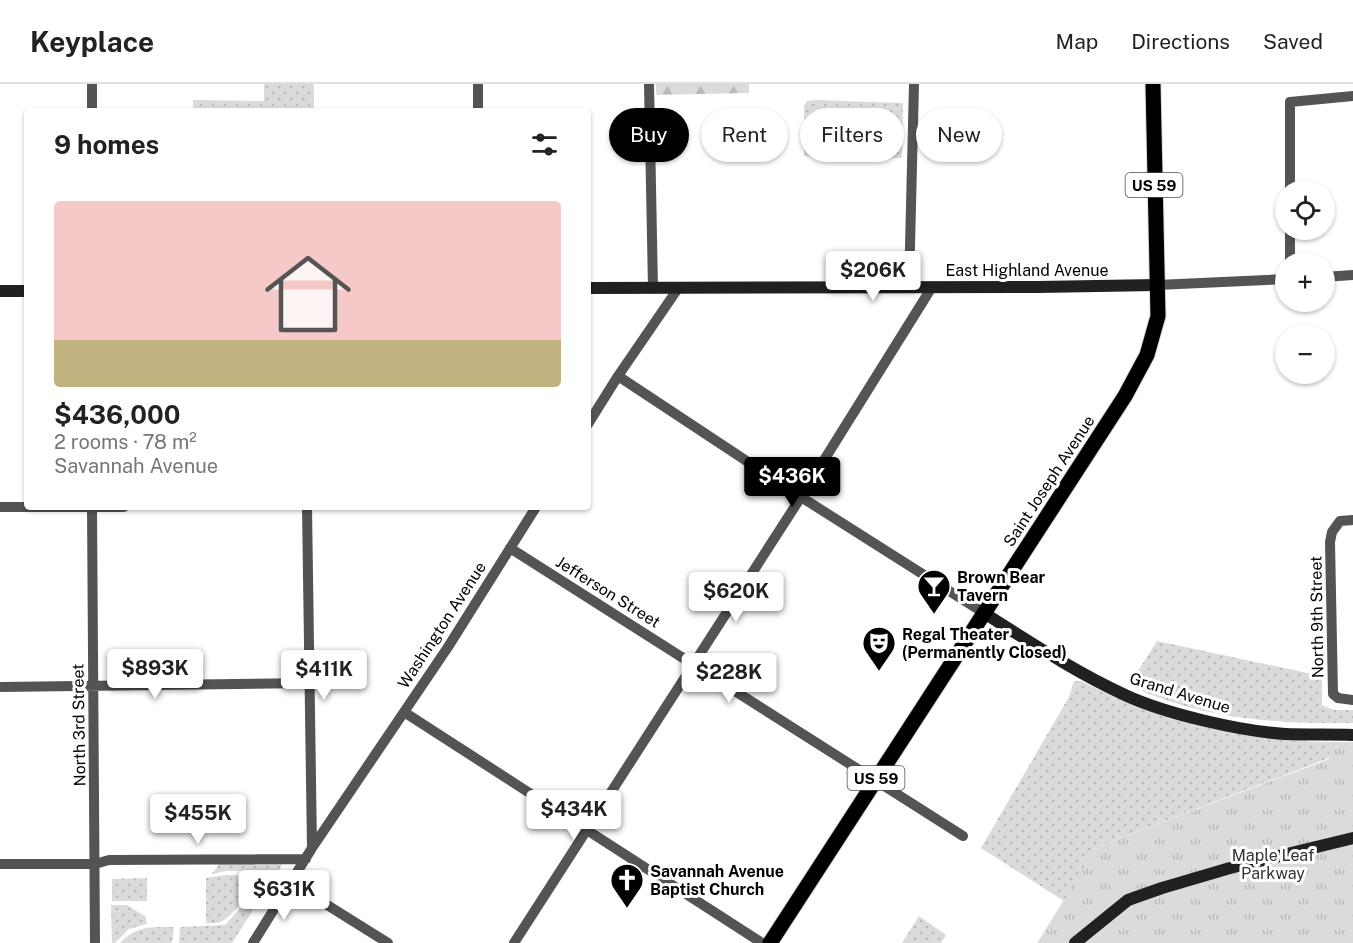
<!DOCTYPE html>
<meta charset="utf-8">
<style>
:root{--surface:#fff;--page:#f2f2f2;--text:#222;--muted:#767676;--line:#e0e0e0;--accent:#000}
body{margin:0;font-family:"Public Sans",sans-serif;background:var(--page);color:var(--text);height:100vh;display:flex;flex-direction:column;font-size:22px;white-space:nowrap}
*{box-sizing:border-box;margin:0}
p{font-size:20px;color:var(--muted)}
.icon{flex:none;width:33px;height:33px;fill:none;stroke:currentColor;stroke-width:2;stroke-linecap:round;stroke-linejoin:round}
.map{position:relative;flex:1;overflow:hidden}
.drawer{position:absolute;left:24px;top:24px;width:567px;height:402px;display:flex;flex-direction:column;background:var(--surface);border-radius:6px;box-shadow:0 2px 4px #0004}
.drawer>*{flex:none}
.guide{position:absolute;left:609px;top:24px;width:570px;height:54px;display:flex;gap:12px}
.tools{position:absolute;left:1275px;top:96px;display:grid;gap:12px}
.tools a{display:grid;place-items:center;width:60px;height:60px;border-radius:50%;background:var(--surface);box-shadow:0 2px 4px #0004;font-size:30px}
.price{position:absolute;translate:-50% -51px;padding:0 14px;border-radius:6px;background:#fff;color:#222;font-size:20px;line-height:39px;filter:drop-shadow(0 2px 3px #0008)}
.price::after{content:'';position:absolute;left:50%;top:36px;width:18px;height:14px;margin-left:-9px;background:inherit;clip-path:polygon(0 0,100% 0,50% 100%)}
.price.on{background:var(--accent);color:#fff}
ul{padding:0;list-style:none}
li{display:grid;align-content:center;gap:12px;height:318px;padding:0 30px}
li+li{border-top:2px solid var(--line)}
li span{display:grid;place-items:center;height:186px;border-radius:6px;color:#555}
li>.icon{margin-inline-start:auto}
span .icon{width:108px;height:108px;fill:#fffc;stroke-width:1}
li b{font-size:26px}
h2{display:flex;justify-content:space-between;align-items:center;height:72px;padding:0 30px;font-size:26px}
.tag{padding:0 21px;border-radius:27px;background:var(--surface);box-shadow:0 2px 4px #0004;font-size:21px;line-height:54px}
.tag.on{background:var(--accent);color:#fff}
header{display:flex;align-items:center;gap:36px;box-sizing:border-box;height:84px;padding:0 30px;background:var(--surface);border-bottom:2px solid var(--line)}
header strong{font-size:28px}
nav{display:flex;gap:33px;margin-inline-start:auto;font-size:21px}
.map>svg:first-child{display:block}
.grass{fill:url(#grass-dots)}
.forest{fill:url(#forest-firs)}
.park{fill:url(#park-tufts)}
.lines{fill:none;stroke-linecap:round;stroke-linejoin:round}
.primary-casing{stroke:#dbdbdb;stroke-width:17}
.street{stroke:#545454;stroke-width:10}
.secondary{stroke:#212121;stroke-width:12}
.primary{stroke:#000;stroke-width:15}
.labels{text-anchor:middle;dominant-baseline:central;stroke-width:6;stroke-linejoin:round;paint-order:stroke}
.shield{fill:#fff;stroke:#4c4c4c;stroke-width:1.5}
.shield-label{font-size:15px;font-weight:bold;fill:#000}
.street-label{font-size:16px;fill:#000;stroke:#fff}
.poi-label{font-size:16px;font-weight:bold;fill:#000;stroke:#fff;text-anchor:start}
.park-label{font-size:16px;fill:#323232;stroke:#fff}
</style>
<header>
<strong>Keyplace</strong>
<nav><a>Map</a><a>Directions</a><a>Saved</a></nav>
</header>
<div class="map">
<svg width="1353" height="859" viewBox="0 0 1353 859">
<defs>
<pattern id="grass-dots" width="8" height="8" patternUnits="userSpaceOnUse" patternTransform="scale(1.5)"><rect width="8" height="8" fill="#dbdbdb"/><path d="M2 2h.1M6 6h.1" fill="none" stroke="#bababa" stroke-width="1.8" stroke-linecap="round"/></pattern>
<pattern id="forest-firs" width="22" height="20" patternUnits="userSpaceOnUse" patternTransform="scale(1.5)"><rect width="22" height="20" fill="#dbdbdb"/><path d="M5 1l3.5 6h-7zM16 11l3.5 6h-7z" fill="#bababa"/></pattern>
<pattern id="park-tufts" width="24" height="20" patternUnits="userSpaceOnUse" patternTransform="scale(1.5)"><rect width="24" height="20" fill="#dbdbdb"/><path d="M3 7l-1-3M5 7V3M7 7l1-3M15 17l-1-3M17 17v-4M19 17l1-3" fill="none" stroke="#bababa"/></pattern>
</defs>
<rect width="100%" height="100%" fill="#fff"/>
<path class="grass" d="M264 0H314V27H193V16L264 17Z
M815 16 903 19 902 74 804 72V22L807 17Z
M1157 557 1322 592V621L1334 626H1353V639C1276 640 1200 635 1129 601Z
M1074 597H1081C1159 636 1242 657 1329 658V674L1097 763 1064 817 981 764 1069 613Z
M219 780H282L279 787H226L212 790Z
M226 791H260C255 802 232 834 220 838 216 840 210 839 206 839V794Z
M265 792H275L232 859H179L180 843 225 841 251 812Z
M147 794V817H112V795Z
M111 821H127L146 833 147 840 129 845 115 859H112Z
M919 832 946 851 941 859H902Z
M174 843 172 859H120C138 841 150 843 174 843Z"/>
<path class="forest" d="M656 0H749V9L656 11Z"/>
<path class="park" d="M1329 658H1353V859H1037L1097 763 1329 675Z"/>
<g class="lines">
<g class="primary-casing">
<path id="primary" d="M770 859 1125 312 1147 271 1158 232 1153 0"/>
</g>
<path class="street" d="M92 0V27
M649 0 653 204
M478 27V0
M1290 106V18L1353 12
M1290 146V178
M1324 193 1353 191
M1157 201 1286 195
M909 203 914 0
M618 292 801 413 984 529
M588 340 618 292 679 203
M0 423H124
M92 423 95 859
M1353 436 1340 437 1332 448 1330 458 1333 610 1338 614 1353 616
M510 464 963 752
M0 603 310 599
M404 628 762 859
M312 764 448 563 536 423
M0 780H95L109 776 306 775
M292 799 388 859
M253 859 312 764 307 423
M514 859 801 413 932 203"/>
<path class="secondary" d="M588 204 1038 203 1157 201
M0 207H27
M984 529C1030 558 1075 588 1125 611 1166 630 1240 647 1285 650 1307 651 1330 650 1353 651
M1075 859 1128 816 1162 804 1230 784 1353 754"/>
<use href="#primary" class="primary"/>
</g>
<defs>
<g id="bar-pin" transform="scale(1.725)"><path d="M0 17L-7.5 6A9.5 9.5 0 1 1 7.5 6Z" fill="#000" stroke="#fff"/><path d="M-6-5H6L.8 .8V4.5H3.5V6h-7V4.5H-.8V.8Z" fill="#fff"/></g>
<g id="theatre-pin" transform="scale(1.725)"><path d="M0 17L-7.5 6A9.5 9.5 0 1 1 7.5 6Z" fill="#000" stroke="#fff"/><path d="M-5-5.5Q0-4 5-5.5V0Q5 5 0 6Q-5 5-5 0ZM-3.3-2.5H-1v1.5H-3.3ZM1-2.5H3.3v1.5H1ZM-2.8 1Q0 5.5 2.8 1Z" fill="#fff"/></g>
<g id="church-pin" transform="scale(1.725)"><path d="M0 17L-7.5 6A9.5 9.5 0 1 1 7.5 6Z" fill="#000" stroke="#fff"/><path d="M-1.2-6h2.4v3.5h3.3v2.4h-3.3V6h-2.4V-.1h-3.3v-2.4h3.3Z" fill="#fff"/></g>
</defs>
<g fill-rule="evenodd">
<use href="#bar-pin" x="934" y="502"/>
<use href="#theatre-pin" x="879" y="559"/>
<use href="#church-pin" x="627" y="796"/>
</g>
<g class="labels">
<g class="shield">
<rect x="1125.5" y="89" width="57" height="24" rx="4.5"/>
<rect x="847.5" y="682" width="57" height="24" rx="4.5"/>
</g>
<g class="shield-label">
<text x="1154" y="101">US 59</text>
<text x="876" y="694">US 59</text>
</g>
<g class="street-label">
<text x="1027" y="186">East Highland Avenue</text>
<text transform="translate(1049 397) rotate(-57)">Saint Joseph Avenue</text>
<text transform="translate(608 508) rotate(32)">Jefferson Street</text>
<text transform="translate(1317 533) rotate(-91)">North 9th Street</text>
<text transform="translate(442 541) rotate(-57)">Washington Avenue</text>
<text transform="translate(1180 609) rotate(17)">Grand Avenue</text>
<text transform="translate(79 641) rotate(-91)">North 3rd Street</text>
</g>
<g class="poi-label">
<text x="957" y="493">Brown Bear<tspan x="957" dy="18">Tavern</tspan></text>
<text x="902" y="550">Regal Theater<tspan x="902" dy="18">(Permanently Closed)</tspan></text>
<text x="650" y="787">Savannah Avenue<tspan x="650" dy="18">Baptist Church</tspan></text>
</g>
<g class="park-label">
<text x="1273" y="771">Maple Leaf<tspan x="1273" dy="18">Parkway</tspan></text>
</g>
</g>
</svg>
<div class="tools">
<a><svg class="icon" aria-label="locate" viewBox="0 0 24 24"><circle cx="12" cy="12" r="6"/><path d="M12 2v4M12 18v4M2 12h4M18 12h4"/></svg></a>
<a>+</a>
<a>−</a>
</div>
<b class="price" style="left:873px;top:218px">$206K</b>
<b class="price on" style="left:792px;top:424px">$436K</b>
<b class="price" style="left:736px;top:539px">$620K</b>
<b class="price" style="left:155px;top:616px">$893K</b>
<b class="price" style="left:324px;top:617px">$411K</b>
<b class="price" style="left:729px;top:620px">$228K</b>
<b class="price" style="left:574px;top:757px">$434K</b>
<b class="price" style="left:198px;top:761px">$455K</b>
<b class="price" style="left:284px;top:837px">$631K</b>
<div class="guide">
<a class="tag on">Buy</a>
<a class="tag">Rent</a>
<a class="tag">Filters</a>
<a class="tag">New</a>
</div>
<section class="drawer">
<h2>9 homes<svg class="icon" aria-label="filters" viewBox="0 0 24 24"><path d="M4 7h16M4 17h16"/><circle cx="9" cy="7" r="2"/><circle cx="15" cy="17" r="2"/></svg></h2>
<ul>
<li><span style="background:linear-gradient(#f6c9c9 75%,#c2b280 0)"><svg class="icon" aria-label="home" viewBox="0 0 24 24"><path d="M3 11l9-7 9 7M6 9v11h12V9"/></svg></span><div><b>$436,000</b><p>2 rooms · 78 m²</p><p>Savannah Avenue</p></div></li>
</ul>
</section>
</div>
